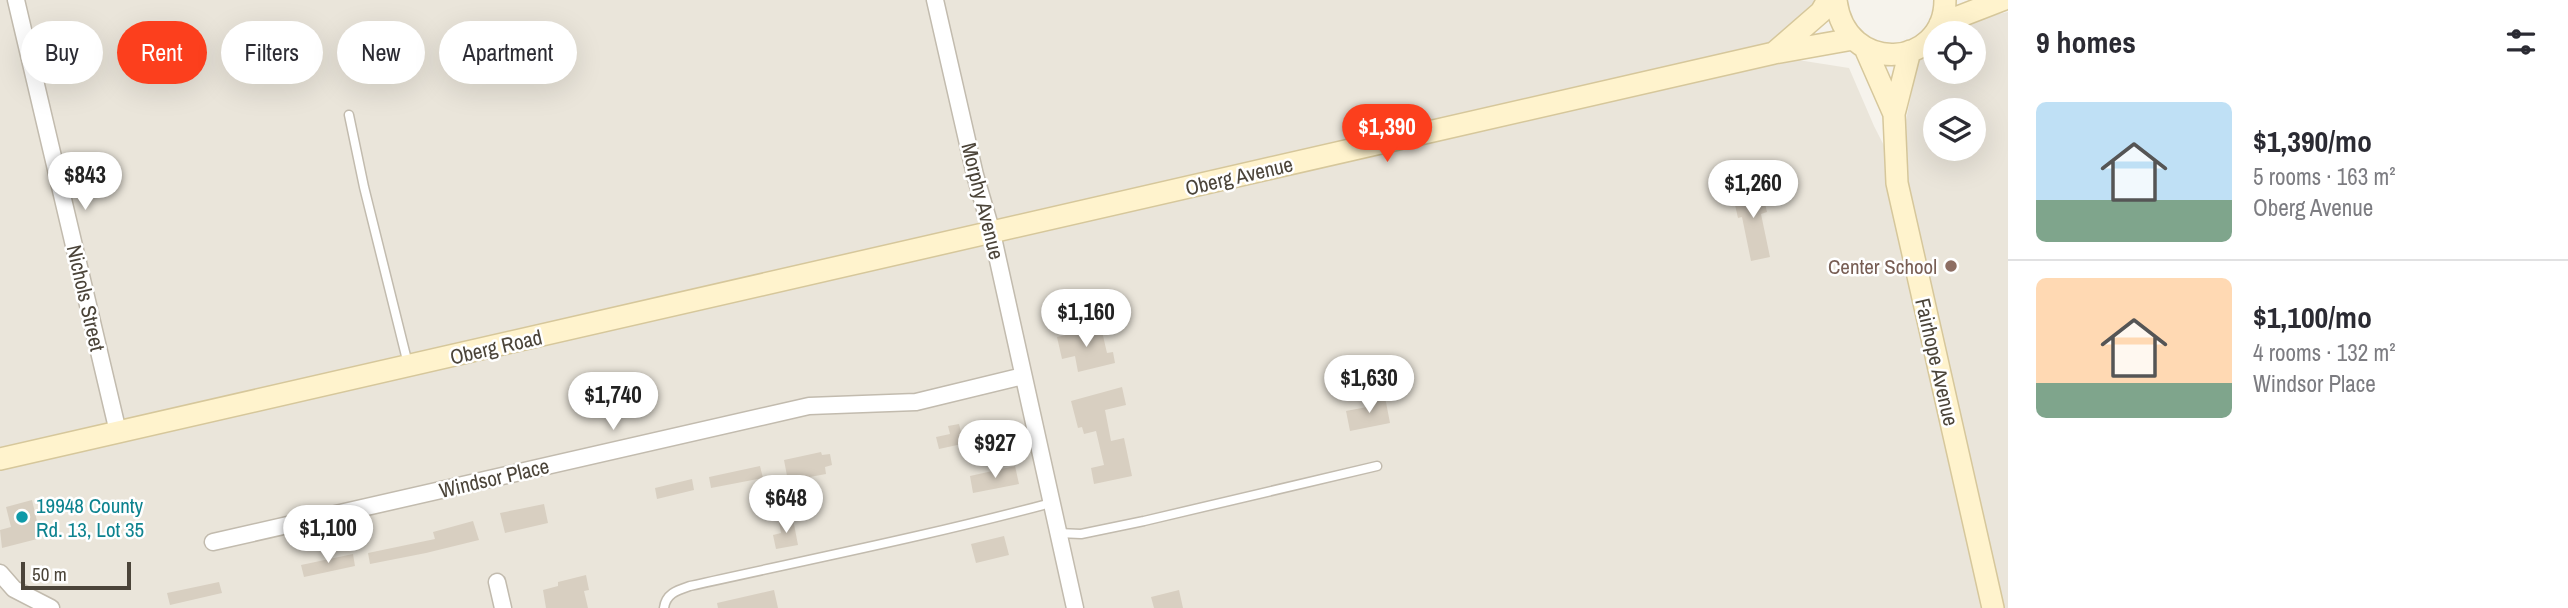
<!DOCTYPE html>
<meta charset="utf-8">
<style>
:root{--surface:#fff;--page:#f7f7f7;--text:#2b2b33;--muted:#7c7c81;--line:#e1e1e2;--accent:#fc3f1d}
body{margin:0;font-family:"Archivo Narrow",sans-serif;background:var(--page);color:var(--text);height:100vh;display:flex;flex-direction:column;font-size:26px;white-space:nowrap}
*{box-sizing:border-box;margin:0}
p{font-size:23px;color:var(--muted)}
.icon{flex:none;width:38px;height:38px;fill:none;stroke:currentColor;stroke-width:2;stroke-linecap:round;stroke-linejoin:round}
.map{position:relative;flex:1;overflow:hidden}
.sheet{display:flex;flex-direction:column;background:var(--surface);width:560px}
.sheet>*{flex:none}
.banner{position:absolute;left:21px;top:21px;width:665px;height:63px;display:flex;gap:14px}
.buttons{position:absolute;left:1923px;top:21px;display:grid;gap:14px}
.buttons a{display:grid;place-items:center;width:63px;height:63px;border-radius:50%;background:var(--surface);box-shadow:0 7px 28px #0002;font-size:35px}
.scale{position:absolute;left:21px;bottom:18px;width:110px;box-sizing:border-box;padding-left:7px;border:4px solid #4b4439;border-top:0;font-size:19px;line-height:24px;white-space:nowrap;color:#4b4439;-webkit-text-stroke:5px #fff;paint-order:stroke}
.price{position:absolute;translate:-50% -60px;padding:0 16px;border-radius:24px;background:#fff;color:#222;font-size:23px;line-height:46px;filter:drop-shadow(0 2px 4px #0008)}
.price::after{content:'';position:absolute;left:50%;top:42px;width:21px;height:16px;margin-left:-10px;background:inherit;clip-path:polygon(0 0,100% 0,50% 100%)}
.price.selected{background:var(--accent);color:#fff}
ul{padding:0;list-style:none}
li{display:flex;align-items:center;gap:21px;height:175px;padding:0 28px}
li+li{border-top:2px solid var(--line)}
li span{display:grid;place-items:center;flex:none;width:196px;height:140px;border-radius:10px;color:#555}
li>.icon{margin-inline-start:auto}
span .icon{width:84px;height:84px;fill:#fffc;stroke-width:1}
li b{font-size:30px}
h2{display:flex;justify-content:space-between;align-items:center;height:84px;padding:0 28px;font-size:30px}
.pill{padding:0 24px;border-radius:32px;background:var(--surface);box-shadow:0 7px 28px #0002;font-size:24px;line-height:63px}
.pill.selected{background:var(--accent);color:#fff}
main{display:flex;flex:1;min-height:0}
.map>svg:first-child{display:block}
.residential{fill:#eae5da;fill-rule:evenodd}
.building{fill:#d8cfc1}
.lines{fill:none;stroke-linecap:round;stroke-linejoin:round}
.lane-casing{stroke:#c2bbae;stroke-width:11}
.street-casing{stroke:#c2bbae;stroke-width:19}
.secondary-casing{stroke:#d6c79b;stroke-width:24}
.lane{stroke:#fff;stroke-width:8}
.street{stroke:#fff;stroke-width:16}
.secondary{stroke:#fff3cd;stroke-width:21}
.education-dot{fill:#8d6e63;stroke:#fff;stroke-width:2.5}
.culture-dot{fill:#0f9aa8;stroke:#fff;stroke-width:2.5}
.labels{text-anchor:middle;dominant-baseline:central;stroke-width:5;stroke-linejoin:round;paint-order:stroke}
.street-label{font-size:21px;fill:#4b4439;stroke:#fff}
.education-label{font-size:21px;fill:#785e54;stroke:#fff;text-anchor:end}
.culture-label{font-size:21px;fill:#0d838f;stroke:#fff;text-anchor:start}
</style>
<main>
<div class="map">
<svg width="2008" height="608" viewBox="0 0 2008 608">
<rect width="100%" height="100%" fill="#f6f3ec"/>
<path class="residential" d="M0 0H1815L1810 11 1764 49 1798 60 1849 68 1874 126 1908 193 1906 120 1919 56 1935 44 1936 72H1974V33H1949L1963 22 2008 12V608H0ZM1936 110H1974V149H1936Z"/>
<path class="building" d="M1761 186 1767 212 1761 214 1770 257 1751 261 1742 217 1738 218 1732 192Z
M1101 327 1107 353 1113 352 1115 363 1078 372 1075 356 1062 359 1057 337Z
M1122 387 1126 405 1105 410 1111 441 1124 438 1132 476 1094 484 1091 468 1104 465 1096 431 1084 434 1082 427 1078 428 1071 401Z
M1385 397 1390 423 1350 431 1346 411 1367 407 1366 401Z
M1010 422 1012 433 939 449 936 437 950 434 948 426 959 424 961 432Z
M821 452 822 455 830 454 832 465 825 467 826 474 788 481 784 460Z
M760 466 763 478 711 488 709 477Z
M1015 466 1019 484 973 493 970 476Z
M692 479 694 490 657 499 655 488Z
M32 500 41 538 2 548 0 530 11 527 6 507Z
M544 504 548 523 505 533 500 513Z
M793 519 798 545 776 549 773 535 781 533 779 522Z
M473 521 479 540 426 553 370 564 368 553 435 539 433 532Z
M1004 536 1009 555 976 563 971 544Z
M353 554 355 566 304 577 301 565Z
M586 575 589 590 584 591 588 608H546L543 590 558 586V582Z
M219 582 222 593 170 605 167 593Z
M774 590 778 608H718L717 603Z
M1179 590 1183 608H1154L1151 597Z"/>
<g class="lines">
<g class="lane-casing">
<path id="lane" d="M349 115 364 187 408 364
M1058 533 1081 534 1144 521 1377 466
M664 608C666 593 678 590 690 586 811 559 932 535 1051 503"/>
</g>
<g class="street-casing">
<path id="street" d="M16 0 118 432
M935 0 975 175 992 233 1075 608
M213 542 809 406 916 402 1023 376
M0 573 14 589 51 608
M497 582 503 608"/>
</g>
<g class="secondary-casing">
<path id="secondary" d="M1836 0C1845 76 1945 69 1945 0
M1940 24 2002 0
M1865 48 1894 114
M1910 51 1894 114 1897 183 1993 608
M1775 52 1821 12 1828 0
M0 459 1774 53 1853 39"/>
</g>
<use href="#lane" class="lane"/>
<use href="#street" class="street"/>
<use href="#secondary" class="secondary"/>
</g>
<circle class="education-dot" cx="1951" cy="266" r="7"/>
<circle class="culture-dot" cx="22" cy="517" r="7"/>
<g class="labels">
<g class="street-label">
<text transform="translate(1239 176) rotate(-13)">Oberg Avenue</text>
<text transform="translate(983 201) rotate(76)">Morphy Avenue</text>
<text transform="translate(86 298) rotate(77)">Nichols Street</text>
<text transform="translate(496 347) rotate(-13)">Oberg Road</text>
<text transform="translate(1937 362) rotate(77)">Fairhope Avenue</text>
<text transform="translate(494 478) rotate(-13)">Windsor Place</text>
</g>
<g class="education-label">
<text x="1937" y="266">Center School</text>
</g>
<g class="culture-label">
<text x="36" y="505">19948 County<tspan x="36" dy="24">Rd. 13, Lot 35</tspan></text>
</g>
</g>
</svg>
<div class="buttons">
<a><svg class="icon" aria-label="locate" viewBox="0 0 24 24"><circle cx="12" cy="12" r="6"/><path d="M12 2v4M12 18v4M2 12h4M18 12h4"/></svg></a>
<a><svg class="icon" aria-label="layers" viewBox="0 0 24 24"><path d="M12 4l9 5-9 5-9-5zM3 14l9 5 9-5"/></svg></a>
</div>
<div class="scale">50 m</div>
<b class="price selected" style="left:1387px;top:164px">$1,390</b>
<b class="price" style="left:85px;top:212px">$843</b>
<b class="price" style="left:1753px;top:220px">$1,260</b>
<b class="price" style="left:1086px;top:349px">$1,160</b>
<b class="price" style="left:1369px;top:415px">$1,630</b>
<b class="price" style="left:613px;top:432px">$1,740</b>
<b class="price" style="left:995px;top:480px">$927</b>
<b class="price" style="left:786px;top:535px">$648</b>
<b class="price" style="left:328px;top:565px">$1,100</b>
<div class="banner">
<a class="pill">Buy</a>
<a class="pill selected">Rent</a>
<a class="pill">Filters</a>
<a class="pill">New</a>
<a class="pill">Apartment</a>
</div>
</div>
<section class="sheet">
<h2>9 homes<svg class="icon" aria-label="filters" viewBox="0 0 24 24"><path d="M4 7h16M4 17h16"/><circle cx="9" cy="7" r="2"/><circle cx="15" cy="17" r="2"/></svg></h2>
<ul>
<li><span style="background:linear-gradient(#bfe0f5 70%,#7fa58c 0)"><svg class="icon" aria-label="home" viewBox="0 0 24 24"><path d="M3 11l9-7 9 7M6 9v11h12V9"/></svg></span><div><b>$1,390/mo</b><p>5 rooms · 163 m²</p><p>Oberg Avenue</p></div></li>
<li><span style="background:linear-gradient(#ffd9b3 75%,#7fa58c 0)"><svg class="icon" aria-label="home" viewBox="0 0 24 24"><path d="M3 11l9-7 9 7M6 9v11h12V9"/></svg></span><div><b>$1,100/mo</b><p>4 rooms · 132 m²</p><p>Windsor Place</p></div></li>
</ul>
</section>
</main>
